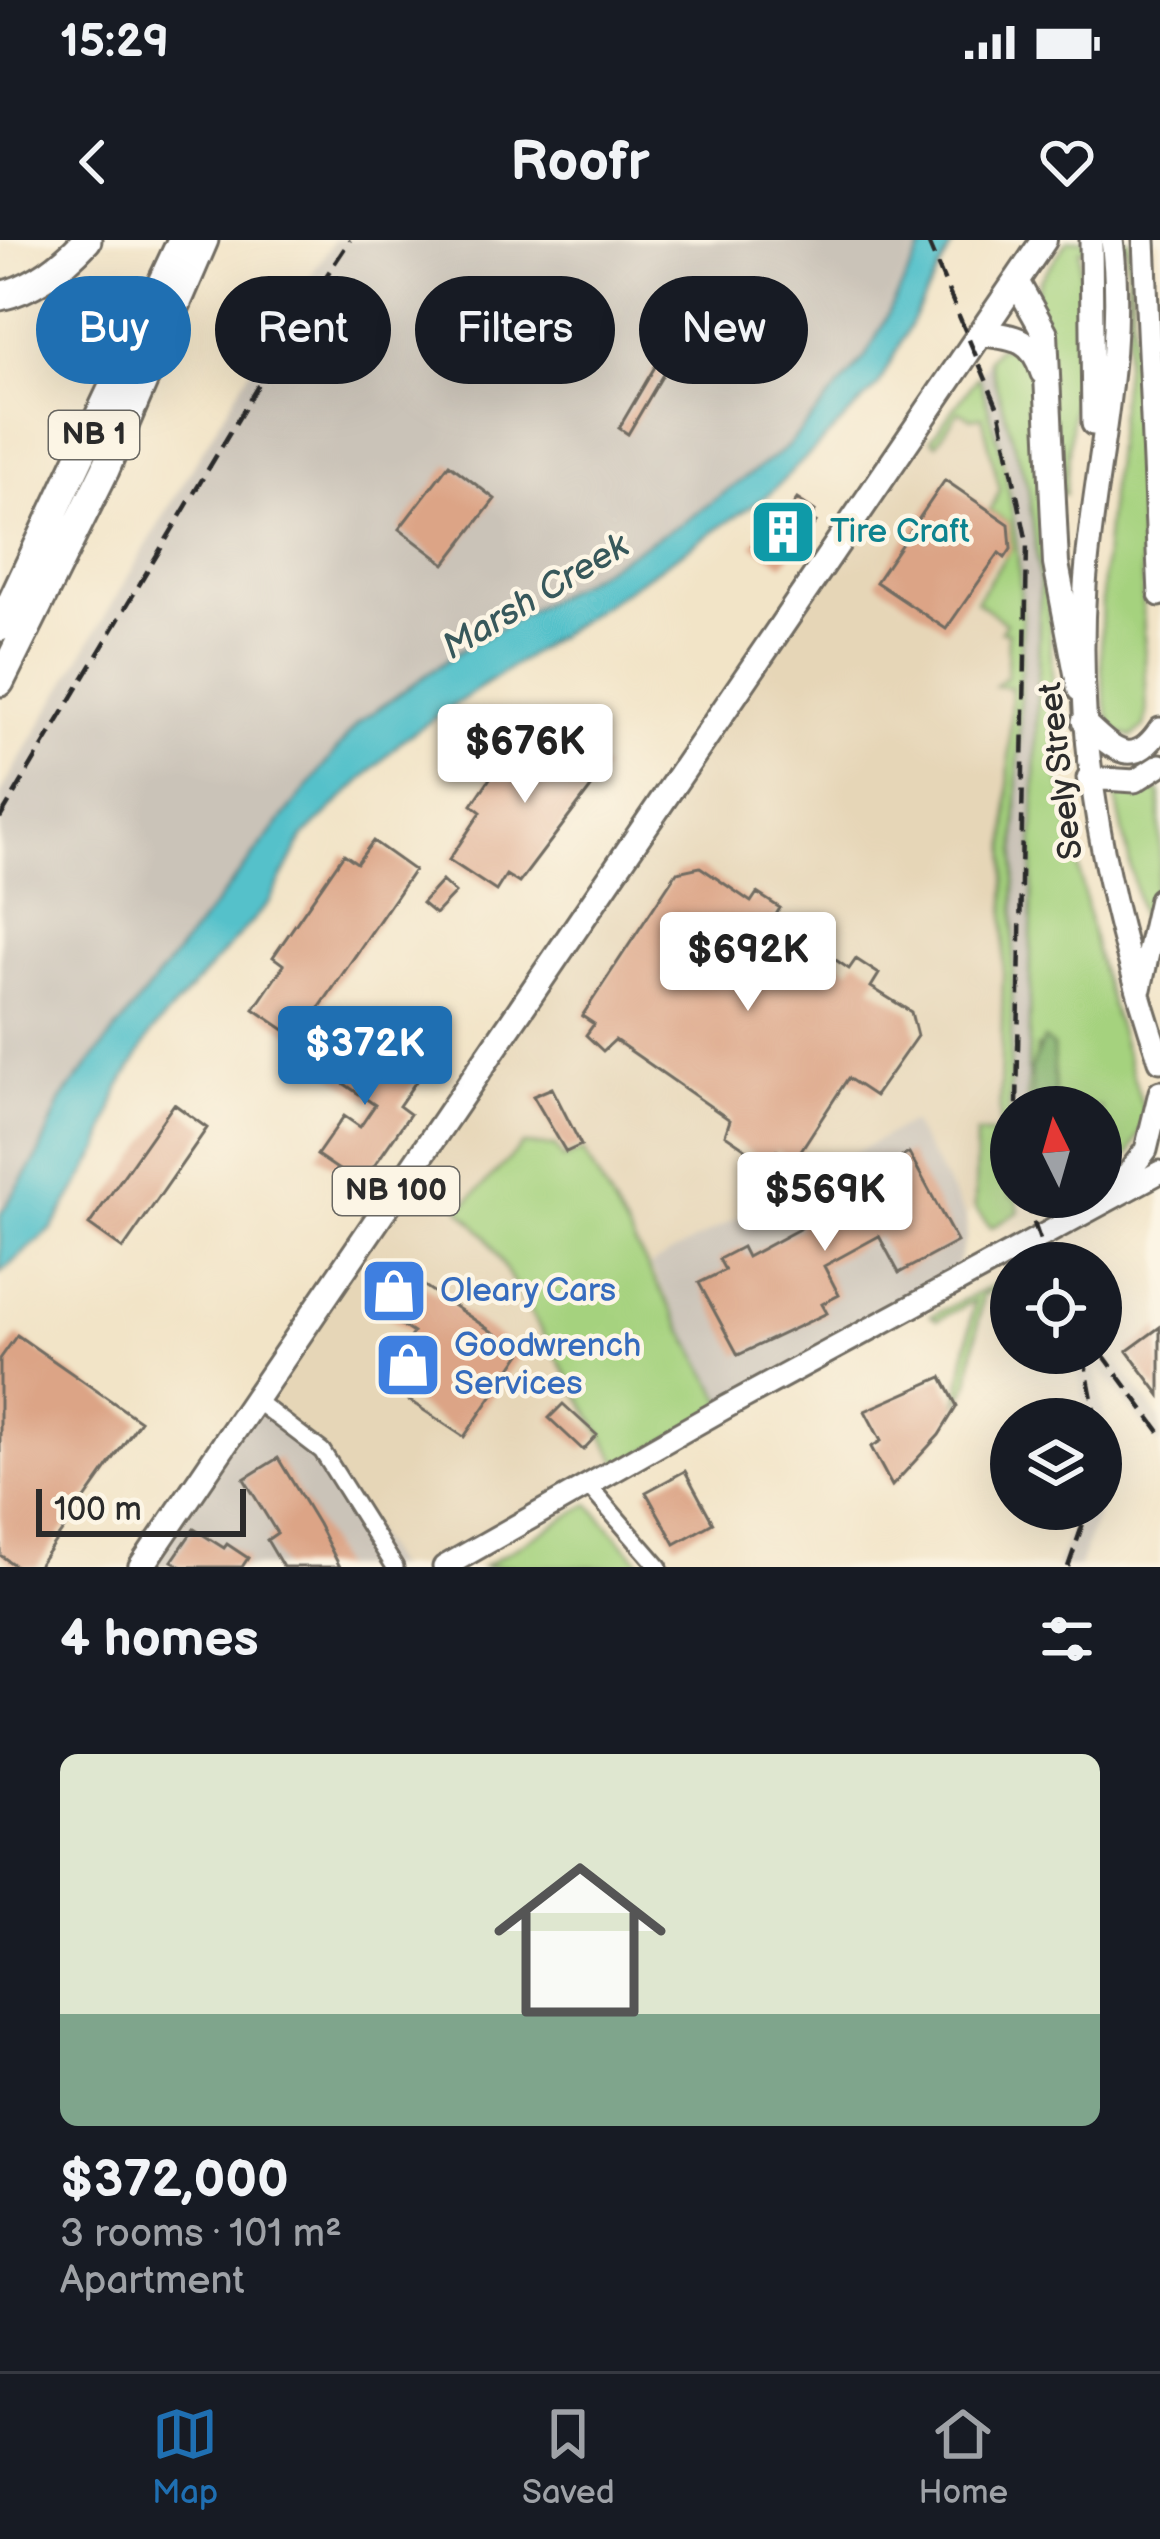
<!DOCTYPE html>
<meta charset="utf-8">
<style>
:root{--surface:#171b24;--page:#242831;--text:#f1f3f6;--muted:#9ea1a6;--line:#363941;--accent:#1f6fb2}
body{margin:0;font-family:"Balsamiq Sans",sans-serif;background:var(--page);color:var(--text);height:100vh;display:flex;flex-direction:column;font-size:45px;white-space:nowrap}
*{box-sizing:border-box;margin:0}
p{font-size:39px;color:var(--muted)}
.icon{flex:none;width:66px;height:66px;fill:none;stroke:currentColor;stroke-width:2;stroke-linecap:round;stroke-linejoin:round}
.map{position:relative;height:1327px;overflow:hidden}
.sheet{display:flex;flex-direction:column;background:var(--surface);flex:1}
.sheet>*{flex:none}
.banner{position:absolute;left:36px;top:36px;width:1089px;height:108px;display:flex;gap:24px}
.needle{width:78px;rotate:355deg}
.tools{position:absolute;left:990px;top:846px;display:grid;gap:24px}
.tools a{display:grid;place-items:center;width:132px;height:132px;border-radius:50%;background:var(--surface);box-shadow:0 12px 48px #0002;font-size:60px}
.scale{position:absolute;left:36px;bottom:30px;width:210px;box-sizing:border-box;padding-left:12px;border:6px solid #2b2b2b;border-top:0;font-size:33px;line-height:42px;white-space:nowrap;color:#2b2b2b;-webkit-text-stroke:9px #fcf5e5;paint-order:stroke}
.price{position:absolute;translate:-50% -102px;padding:0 27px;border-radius:12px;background:#fff;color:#222;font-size:39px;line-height:78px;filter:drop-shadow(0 3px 6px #0008)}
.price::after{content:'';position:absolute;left:50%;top:72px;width:36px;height:27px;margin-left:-18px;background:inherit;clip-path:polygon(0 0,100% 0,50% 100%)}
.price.current{background:var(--accent);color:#fff}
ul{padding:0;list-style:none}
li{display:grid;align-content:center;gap:24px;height:636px;padding:0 60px}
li+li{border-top:3px solid var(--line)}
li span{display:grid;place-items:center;height:372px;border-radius:18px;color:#555}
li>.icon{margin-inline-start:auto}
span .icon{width:216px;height:216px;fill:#fffc;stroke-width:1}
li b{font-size:51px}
h2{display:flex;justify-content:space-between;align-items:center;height:144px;padding:0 60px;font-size:51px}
.tag{padding:0 42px;border-radius:54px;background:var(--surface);box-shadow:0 12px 48px #0002;font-size:42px;line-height:108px}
.tag.current{background:var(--accent);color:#fff}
.status{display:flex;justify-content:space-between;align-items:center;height:84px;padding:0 60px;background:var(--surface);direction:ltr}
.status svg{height:33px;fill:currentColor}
header{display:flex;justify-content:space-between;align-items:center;height:156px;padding:0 60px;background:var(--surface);font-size:54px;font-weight:700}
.tabs{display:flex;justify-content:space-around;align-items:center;height:168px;border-top:3px solid var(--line);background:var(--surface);font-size:33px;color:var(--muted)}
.tabs a{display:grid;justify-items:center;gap:6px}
.tabs .current{color:var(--accent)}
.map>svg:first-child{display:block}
.built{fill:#e6d6b7}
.industrial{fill:#cac3b8}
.green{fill:#a5d27e;stroke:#687e54;stroke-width:3}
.forest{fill:#84b46d;stroke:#58704c;stroke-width:3}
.water{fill:#54c1ca;stroke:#40767a;stroke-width:3}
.building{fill:#dca486}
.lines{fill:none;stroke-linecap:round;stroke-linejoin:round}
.street-casing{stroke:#716c62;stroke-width:21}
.secondary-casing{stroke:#716c62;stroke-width:27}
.primary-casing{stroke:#716c62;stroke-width:30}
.highway-casing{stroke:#716c62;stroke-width:33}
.street{stroke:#fff;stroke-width:15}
.secondary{stroke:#fff;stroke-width:21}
.primary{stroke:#fff;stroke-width:24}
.highway{stroke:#fff;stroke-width:27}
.rail{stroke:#2b2b2b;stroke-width:4.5;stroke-dasharray:18 9;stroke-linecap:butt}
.labels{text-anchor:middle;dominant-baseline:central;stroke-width:9;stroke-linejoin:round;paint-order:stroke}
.shield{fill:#fcf5e5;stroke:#6a6863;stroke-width:3}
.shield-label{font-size:30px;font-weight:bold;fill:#2b2b2b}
.culture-label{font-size:33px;fill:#0d838f;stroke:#fcf5e5;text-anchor:start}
.street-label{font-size:33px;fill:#2b2b2b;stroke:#fcf5e5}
.shop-label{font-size:33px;fill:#366cbe;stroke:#fcf5e5;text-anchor:start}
.water-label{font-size:36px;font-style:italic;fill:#37585b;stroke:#fcf5e5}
</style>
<div class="status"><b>15:29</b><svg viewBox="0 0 49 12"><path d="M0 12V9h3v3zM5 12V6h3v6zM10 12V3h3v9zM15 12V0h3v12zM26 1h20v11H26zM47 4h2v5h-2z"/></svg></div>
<header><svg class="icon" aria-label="back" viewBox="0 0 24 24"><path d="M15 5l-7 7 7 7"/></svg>Roofr<svg class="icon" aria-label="heart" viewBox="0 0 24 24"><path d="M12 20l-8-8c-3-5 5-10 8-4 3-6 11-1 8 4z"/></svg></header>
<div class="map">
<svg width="1160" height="1327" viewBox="0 0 1160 1327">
<rect width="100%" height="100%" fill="#fcf5e5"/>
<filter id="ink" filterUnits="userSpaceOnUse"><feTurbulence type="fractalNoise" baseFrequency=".00833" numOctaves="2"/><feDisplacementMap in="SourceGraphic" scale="24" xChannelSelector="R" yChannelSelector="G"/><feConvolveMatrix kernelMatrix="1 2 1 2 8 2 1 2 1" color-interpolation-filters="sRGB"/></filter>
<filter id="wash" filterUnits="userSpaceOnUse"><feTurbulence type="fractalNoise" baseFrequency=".004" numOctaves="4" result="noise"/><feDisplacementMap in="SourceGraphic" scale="48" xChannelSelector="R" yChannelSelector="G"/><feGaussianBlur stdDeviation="2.7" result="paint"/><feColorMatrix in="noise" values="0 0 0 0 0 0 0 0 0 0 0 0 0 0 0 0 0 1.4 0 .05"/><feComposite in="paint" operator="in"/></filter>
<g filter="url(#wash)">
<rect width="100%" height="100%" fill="#f2e4c7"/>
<path class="built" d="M959 171 982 175 1011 309 1002 391H1008L1011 446 999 894 976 895 975 968 966 976 910 883 650 1025 583 911 460 969 486 996 620 1226 444 1327H395L255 1160 916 186 936 203Z"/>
<path class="industrial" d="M334 0H926L867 115 786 208 684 282 460 411 358 483 61 860 38 916 0 975V554L258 116Z
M988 119 1028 248 1040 342 1027 867H1011V914L1009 875 1022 380 1020 311 1007 225 978 136Z
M911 882 966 976 967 996 951 1044 726 1167 650 1025Z
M1101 1100 1160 1179V1206L1096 1124 1108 1201 1101 1258V1179H1087L1074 1113H1101Z
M255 1160 322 1211 395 1327H141Z
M1078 1269H1099L1079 1327H1057Z"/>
<path class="green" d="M1068 0H1130L1147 474 1144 487 1132 497 1115 491C1080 429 1121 179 1127 98 1130 67 1128 36 1126 6L1080 10V88L1065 254 1058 253 1035 57 1040 40Z
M1015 105 1030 128 1038 173 1057 520 1097 718 1146 878 1130 914 1101 931V867H1054L1053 807H1037L1033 867H1027L1040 342 1028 248 988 119 997 108Z
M978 136C1007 218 1019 293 1022 380L1009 875 1011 957H1017L1019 972 991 988 975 968 976 894H999L1011 447 996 446 1007 436 1008 392 1001 391 1006 383 976 361 1011 308 1009 284 990 271 1000 250 982 176 971 178 959 171 936 204 931 199Z
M1160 551V625L1144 693 1115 552Z
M523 905 555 906 563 919 583 911 726 1167 620 1226 486 996 460 969Z
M1000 1042V1050L983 1054 969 1143 957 1166 974 1061 937 1080 931 1076Z
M589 1264 644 1327H483Z"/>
<path class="forest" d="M1044 799 1053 807 1055 865 1033 867 1031 830Z"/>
<path class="water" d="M926 0H955L878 146 769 254 405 498 303 597 270 661 152 792 119 848 100 909 52 989 0 1033V975L38 916 61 860 358 483 460 411 684 282 786 208 867 115Z"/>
<g id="blocks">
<path class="building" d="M676 91 685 97 628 194 619 188Z
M449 224 495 259 445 324 399 289Z
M945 240 1009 284 1011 309 1005 318 999 313 946 389 876 342Z
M797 259 815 271 810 279 816 282 783 325 752 305 776 269 786 275Z
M530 479 605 529 519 643 506 635 496 651 449 620 481 572 472 565Z
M373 601 414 630 298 799 254 769 284 725 273 717 344 614 357 623Z
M700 627 751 662 757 653 780 668 774 678 849 729 856 719 879 734 871 747 911 772 917 796 875 856 848 838 794 921 776 910 768 924 725 895 730 880 615 800 603 811 586 795 594 784 582 776 677 632Z
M442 641 455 653 435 674 422 663Z
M336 791 366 811 358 823 381 838 396 816 421 834 399 866 410 874 361 945 317 915 344 876 360 887 375 865 314 823Z
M552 848 581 905 566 912 533 856Z
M174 864 207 888 123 1009 89 985Z
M909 913 957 1002 899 1033 879 996 824 1026 839 1055 822 1064 827 1073 738 1115 699 1043 725 1030 719 1019 742 1007 747 1017 801 988 794 975Z
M398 1028 522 1112 464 1197 380 1141 413 1093 372 1066Z
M1160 1087V1155L1127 1111Z
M17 1095 140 1181 37 1327H17L0 1315V1119Z
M942 1137 957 1166 939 1195 892 1246 871 1207 881 1201 865 1171Z
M563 1164 597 1195 583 1210 549 1178Z
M278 1218 318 1284 340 1327H283L267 1300 277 1293 244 1239Z
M685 1231 713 1283 675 1304 646 1252Z
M194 1289 224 1308 227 1304 248 1318 242 1327H182L172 1321Z"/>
</g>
</g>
<g filter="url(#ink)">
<use href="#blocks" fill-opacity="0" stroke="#716c62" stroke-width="3"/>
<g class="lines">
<g class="street-casing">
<path id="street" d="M255 1160 322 1211 395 1327
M587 1244 659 1327"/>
</g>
<g class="secondary-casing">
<path id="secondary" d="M1091 0 1093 184
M1112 0C1127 115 1093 231 1085 346 1074 512 1108 665 1160 821
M1144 0 1160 355
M1083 481C1111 507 1132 532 1160 489
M1088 538 1135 541 1160 525
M1140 749 1160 659
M1115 950 1146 910 1160 852
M444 1327 726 1167 1160 932"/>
</g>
<g class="primary-casing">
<path id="primary" d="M1016 41 1045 93 1056 324 1080 449
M981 93C1013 97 1033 98 1043 132
M141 1327 1044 0"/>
</g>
<g class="highway-casing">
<path id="highway" d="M0 56C35 48 63 26 87 0
M0 387 182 0
M0 442 105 230 204 0"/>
</g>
<use href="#street" class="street"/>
<use href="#secondary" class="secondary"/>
<use href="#primary" class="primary"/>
<use href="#highway" class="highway"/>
<path class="rail" d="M927 0 1000 173 1027 303 1017 867
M0 578 299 77 350 0
M1025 957 1048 1023
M1101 1112 1160 1192
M1083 1113 1096 1179
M1068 1327 1088 1269"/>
</g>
</g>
<defs>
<g id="building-square" transform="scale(3.45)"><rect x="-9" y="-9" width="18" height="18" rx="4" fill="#0f9aa8" stroke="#fcf5e5"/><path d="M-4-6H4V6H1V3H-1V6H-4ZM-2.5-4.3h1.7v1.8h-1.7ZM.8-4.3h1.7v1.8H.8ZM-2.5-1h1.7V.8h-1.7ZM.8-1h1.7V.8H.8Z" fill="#fff"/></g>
<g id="shop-square" transform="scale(3.45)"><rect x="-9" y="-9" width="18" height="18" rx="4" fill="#3f7fe0" stroke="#fcf5e5"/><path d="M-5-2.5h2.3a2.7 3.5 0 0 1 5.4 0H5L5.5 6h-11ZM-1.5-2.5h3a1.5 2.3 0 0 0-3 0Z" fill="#fff"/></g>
</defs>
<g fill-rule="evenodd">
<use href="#building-square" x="783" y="292"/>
<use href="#shop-square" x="394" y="1051"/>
<use href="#shop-square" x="408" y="1125"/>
</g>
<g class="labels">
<g class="shield">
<rect x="49" y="171" width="90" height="48" rx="9"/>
<rect x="333" y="927" width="126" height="48" rx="9"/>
</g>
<g class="shield-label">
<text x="94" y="195">NB 1</text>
<text x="396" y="951">NB 100</text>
</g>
<g class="culture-label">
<text x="830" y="292">Tire Craft</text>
</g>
<g class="street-label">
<text transform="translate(1061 531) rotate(-97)">Seely Street</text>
</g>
<g class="shop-label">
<text x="440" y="1051">Oleary Cars</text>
<text x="454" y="1106">Goodwrench<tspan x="454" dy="38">Services</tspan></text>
</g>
<g class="water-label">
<text transform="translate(536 357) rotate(-31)">Marsh Creek</text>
</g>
</g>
</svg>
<div class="tools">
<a><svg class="needle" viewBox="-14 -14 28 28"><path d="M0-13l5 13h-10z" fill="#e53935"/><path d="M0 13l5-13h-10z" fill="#9ea1a6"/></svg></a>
<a><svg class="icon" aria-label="locate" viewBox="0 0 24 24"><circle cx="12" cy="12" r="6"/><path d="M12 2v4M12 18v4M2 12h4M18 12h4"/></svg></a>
<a><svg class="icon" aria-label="layers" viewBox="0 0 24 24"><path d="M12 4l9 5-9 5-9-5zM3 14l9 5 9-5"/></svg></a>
</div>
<div class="scale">100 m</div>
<b class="price" style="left:525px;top:566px">$676K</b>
<b class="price" style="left:748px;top:774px">$692K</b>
<b class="price current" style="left:365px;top:868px">$372K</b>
<b class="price" style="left:825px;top:1014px">$569K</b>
<div class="banner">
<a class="tag current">Buy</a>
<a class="tag">Rent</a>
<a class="tag">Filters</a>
<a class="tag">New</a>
</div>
</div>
<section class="sheet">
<h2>4 homes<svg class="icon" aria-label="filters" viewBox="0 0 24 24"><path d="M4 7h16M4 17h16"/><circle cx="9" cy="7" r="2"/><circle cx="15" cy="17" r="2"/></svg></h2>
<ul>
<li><span style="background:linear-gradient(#dfe7d0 70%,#7fa58c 0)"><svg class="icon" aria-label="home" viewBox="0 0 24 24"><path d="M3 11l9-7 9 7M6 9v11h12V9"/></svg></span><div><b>$372,000</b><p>3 rooms · 101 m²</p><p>Apartment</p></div></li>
</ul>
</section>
<nav class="tabs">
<a class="current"><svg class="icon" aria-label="map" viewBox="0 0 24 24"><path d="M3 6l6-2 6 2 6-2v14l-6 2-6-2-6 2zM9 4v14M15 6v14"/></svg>Map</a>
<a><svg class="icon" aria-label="saved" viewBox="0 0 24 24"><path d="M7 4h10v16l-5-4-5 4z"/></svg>Saved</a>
<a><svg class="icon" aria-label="home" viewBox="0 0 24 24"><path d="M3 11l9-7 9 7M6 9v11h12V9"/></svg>Home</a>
</nav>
